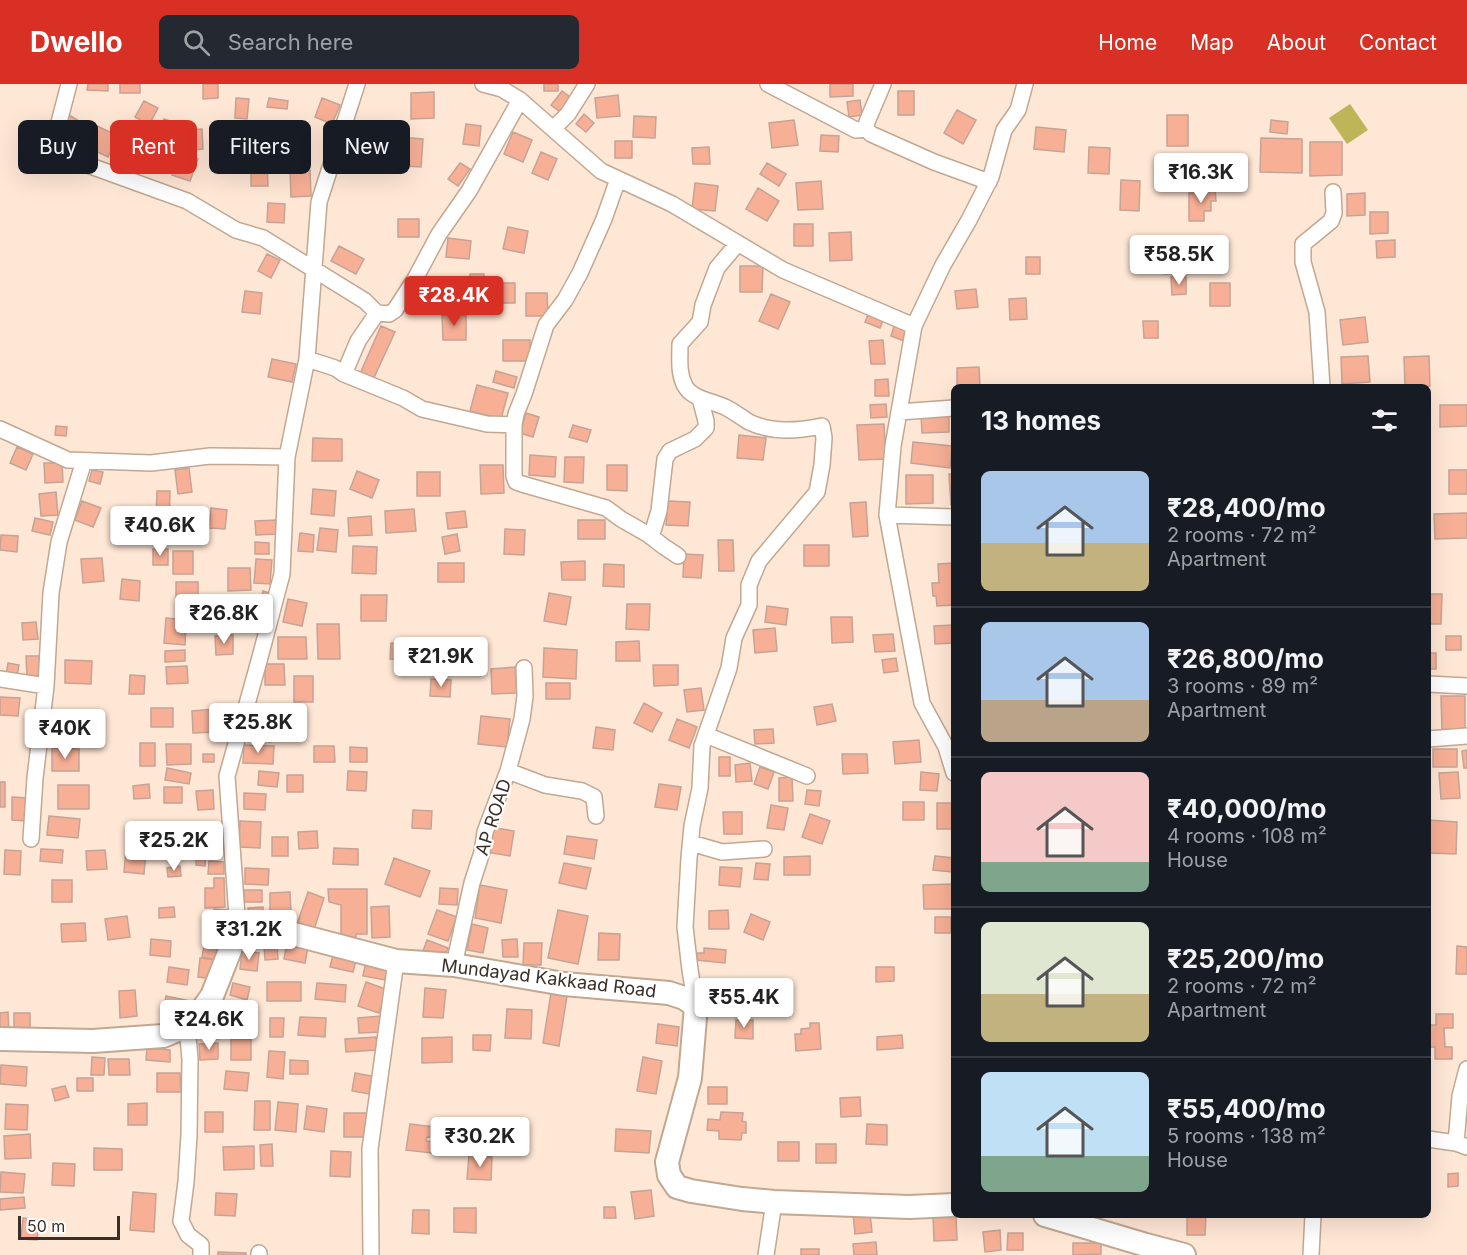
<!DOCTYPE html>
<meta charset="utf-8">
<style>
:root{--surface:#171b24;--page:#242831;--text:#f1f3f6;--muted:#9ea1a6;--line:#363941;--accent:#d93025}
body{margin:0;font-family:Inter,sans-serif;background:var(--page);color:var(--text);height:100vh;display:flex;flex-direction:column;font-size:22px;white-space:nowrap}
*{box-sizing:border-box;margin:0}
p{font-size:20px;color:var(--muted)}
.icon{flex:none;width:33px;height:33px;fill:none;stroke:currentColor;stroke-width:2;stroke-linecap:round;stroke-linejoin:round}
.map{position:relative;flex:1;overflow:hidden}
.side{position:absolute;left:951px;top:300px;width:480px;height:834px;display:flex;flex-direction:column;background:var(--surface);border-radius:9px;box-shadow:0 6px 24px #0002}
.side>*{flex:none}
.banner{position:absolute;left:18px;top:36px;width:570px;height:54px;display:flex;gap:12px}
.scale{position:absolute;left:18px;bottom:15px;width:102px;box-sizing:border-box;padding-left:6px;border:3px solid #3a2f26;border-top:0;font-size:16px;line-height:21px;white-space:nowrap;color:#3a2f26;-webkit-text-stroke:4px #fff;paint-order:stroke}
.price{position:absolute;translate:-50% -51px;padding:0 14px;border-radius:6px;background:#fff;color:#222;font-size:20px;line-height:39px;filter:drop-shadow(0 2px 3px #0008)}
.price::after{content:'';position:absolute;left:50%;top:36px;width:18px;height:14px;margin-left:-9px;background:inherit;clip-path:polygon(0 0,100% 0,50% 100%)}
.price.current{background:var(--accent);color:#fff}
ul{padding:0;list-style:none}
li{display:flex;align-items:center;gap:18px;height:150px;padding:0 30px}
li+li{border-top:2px solid var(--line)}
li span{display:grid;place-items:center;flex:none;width:168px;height:120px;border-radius:9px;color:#555}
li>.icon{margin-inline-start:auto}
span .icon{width:72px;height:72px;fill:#fffc;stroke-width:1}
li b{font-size:26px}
h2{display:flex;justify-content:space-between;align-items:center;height:72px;padding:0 30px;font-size:26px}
.chip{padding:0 21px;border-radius:9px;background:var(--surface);box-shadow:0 6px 24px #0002;font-size:21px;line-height:54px}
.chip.current{background:var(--accent);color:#fff}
header{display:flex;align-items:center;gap:36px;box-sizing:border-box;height:84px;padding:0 30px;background:var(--accent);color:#fff}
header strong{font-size:28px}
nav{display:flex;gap:33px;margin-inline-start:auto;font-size:21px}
.search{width:420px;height:54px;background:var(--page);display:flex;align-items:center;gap:15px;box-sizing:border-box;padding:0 21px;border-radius:9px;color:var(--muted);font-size:22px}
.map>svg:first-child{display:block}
.water{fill:#beb458}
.building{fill:#f7b096;stroke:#c5a396;stroke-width:1.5}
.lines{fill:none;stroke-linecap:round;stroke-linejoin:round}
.street-casing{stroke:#c2a791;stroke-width:18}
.secondary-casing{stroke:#c2a791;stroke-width:26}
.street{stroke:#fff;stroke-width:15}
.secondary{stroke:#fff;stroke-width:22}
.labels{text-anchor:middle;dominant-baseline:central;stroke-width:4.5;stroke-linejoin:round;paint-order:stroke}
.street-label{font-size:18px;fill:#3a2f26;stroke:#fff}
</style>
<header>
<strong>Dwello</strong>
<div class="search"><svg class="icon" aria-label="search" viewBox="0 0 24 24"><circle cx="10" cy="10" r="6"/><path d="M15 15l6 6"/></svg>Search here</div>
<nav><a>Home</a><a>Map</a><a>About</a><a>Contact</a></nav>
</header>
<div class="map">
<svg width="1467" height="1171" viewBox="0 0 1467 1171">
<rect width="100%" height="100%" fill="#ffe7d5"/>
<path class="water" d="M1350 20 1368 46 1347 60 1329 34Z"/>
<path class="building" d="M88 0H108V7L87 6Z
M120 0H140V9H120Z
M203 0H218V14L203 15Z
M544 0H558V7H544Z
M830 0H853V12L830 13Z
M562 7 574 16 563 30 551 21Z
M898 7H914V31H898Z
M434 8V34L411 35V9Z
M618 11 620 32 597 34 595 14Z
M236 14 249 15 247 35 235 34Z
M269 14 288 17 287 25 267 23Z
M322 14 340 21 332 40 315 33Z
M860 16 862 31 849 33 847 18Z
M144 17 158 24 149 41 135 33Z
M957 26 976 36 963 60 944 49Z
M584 30 594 39 586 48 576 40Z
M69 31 89 43 78 61 58 50Z
M1167 31H1188V62H1167Z
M634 32 656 33 655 54 633 53Z
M164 35 176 39 168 61 156 57Z
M794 36 798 61 772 64 769 39Z
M1271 36 1288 38 1287 50 1270 48Z
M466 40 481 42 479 62 463 60Z
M97 42 118 52 108 73 87 63Z
M1036 43 1066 46 1064 68 1034 65Z
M202 45 203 65 185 67 184 46Z
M513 48 532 56 523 78 504 70Z
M821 51 839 52 838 68 820 67Z
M398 53 423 55 421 83 389 81 391 62 397 63Z
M1261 54 1302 55V89L1260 88Z
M224 55 243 56 242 81 223 79Z
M615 57H632V74H615Z
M278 58 279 73 254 74 253 59Z
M1310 58H1342V91L1310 92Z
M129 61 141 68 130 86 118 78Z
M709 63 710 80H693L692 64Z
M1089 63 1110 64 1109 90 1088 89Z
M147 65 166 69 162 86 144 83Z
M179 68 198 75 190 97 172 91Z
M541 68 557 75 548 96 532 89Z
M251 77H267L268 102H251Z
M460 79 470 85 458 102 448 95Z
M767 79 786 90 779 102 760 90Z
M310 86 311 112 291 113 290 87Z
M1121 96 1140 97 1139 127 1120 126Z
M821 97 823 125 798 126 796 99Z
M695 99 718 102 715 127 692 125Z
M758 104 779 117 767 137 746 125Z
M1215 105 1216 117H1211V127H1204V137H1189V109H1203V106Z
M1365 109V131L1347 132V110Z
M268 119 285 120 284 139 267 138Z
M1370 128H1388V149L1370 150Z
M398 135H419V153H398Z
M794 140H813V162H794Z
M508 143 528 147 524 169 503 165Z
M851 148 852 176 830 177 829 149Z
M448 154 471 157 469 175 446 173Z
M1395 156V173L1377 174 1376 157Z
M339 162 364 175 356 190 331 177Z
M267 170 280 176 271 194 258 187Z
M1026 173H1040V190H1026Z
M1164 176H1180L1181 189 1164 190Z
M740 182H763L762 208H740Z
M470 190H484V217H465V199H470Z
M1171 193H1186V210L1172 211Z
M424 195 451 199 449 214 422 211Z
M495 199H515V219H496Z
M1210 199H1230V222H1210Z
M976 205 978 223 957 225 955 207Z
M245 207 262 209 260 230 242 228Z
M526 209H547L548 232H526Z
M771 210 790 218 778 245 759 237Z
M1026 214 1027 235 1010 236 1009 215Z
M869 228 884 234 880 244 865 238Z
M442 231H466V256H443Z
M1365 233 1368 258 1343 261 1340 236Z
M1143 237H1158V254H1144Z
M895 239 908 243 904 257 891 252Z
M381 242 395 248 372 298 359 292Z
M503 256H530V277H503Z
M883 256 885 280H871L869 257Z
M1368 272 1370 298 1342 300 1341 273Z
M1429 272 1430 302 1405 303 1404 273Z
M272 275 296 280 292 298 268 293Z
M979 283 980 303H957V284Z
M496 287 517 293 514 304 493 298Z
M888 295 889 312H875V296Z
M477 301 508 309 501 335 470 327Z
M886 320 887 333 871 334 870 321Z
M1440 321H1467V342L1440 343Z
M526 329 539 333 533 353 520 349Z
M949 329V348L922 349 921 330Z
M884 340 886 375 859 376 857 341Z
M573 341 591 346 587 358 569 353Z
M56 342 67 343 66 352 55 351Z
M739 351 766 354 763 376 737 374Z
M313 354 342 355V377H312Z
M913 358 952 362 950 384 911 379Z
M17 363 33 370 26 386 10 379Z
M530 371 556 373 555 393 529 391Z
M565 373H584L583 399 564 398Z
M44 379H62L63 398 45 399Z
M480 381H503L504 409 481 410Z
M607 381H627V407L607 406Z
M189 384 192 408 178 410 175 386Z
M92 386 103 388 100 400 89 397Z
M1449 386H1467V410H1449Z
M357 387 379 396 372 414 350 405Z
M417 388H440V412H417Z
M949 390H954V421H951Z
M906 391H933V419L906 420Z
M313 405 336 407 334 432 311 430Z
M157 407H170L169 438H156Z
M56 408 58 431 41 432 39 410Z
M82 417 101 424 93 443 75 436Z
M668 417 690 418 688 442 666 441Z
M866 418 868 452 853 453 850 419Z
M211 424 227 426 225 445 209 444Z
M414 425 416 447 386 449 385 427Z
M465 427 467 443 448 445 446 429Z
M197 429 198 451 179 452 178 431Z
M1467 429V454L1435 455 1434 430Z
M142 432 144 451 124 453 122 434Z
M371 432 372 451 349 452 348 434Z
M35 434 53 438 50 451 32 447Z
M276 436 277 450 256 451 255 437Z
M578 436H605V455H578Z
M320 444 338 446 336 468 317 466Z
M505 445 525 446 524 471 504 470Z
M300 449 314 451 313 468 298 467Z
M457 450 460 467 445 470 442 453Z
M1 451 18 452 17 468 0 466Z
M718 456H733L734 487H719Z
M255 458 269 459V470H255Z
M804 461H829V482H804Z
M353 462 377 463 376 490 352 489Z
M153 465H168V481H153Z
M173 467H193V490H173Z
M684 470 703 471 701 494 683 493Z
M102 474 104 497 83 499 81 475Z
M256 475 272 476 270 500 254 499Z
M585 477V496H562L561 478Z
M438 479H464V498H438Z
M954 479V521L937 522 936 512H933L932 499H939L938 480Z
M604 480 624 481V503L603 502Z
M228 484H250L251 506 228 507Z
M122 495 140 497 139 517 120 515Z
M176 498H198V518H176Z
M263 507 273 510 268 527 259 524Z
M549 509 571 513 566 541 544 537Z
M1428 510H1442L1441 540H1428Z
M361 511H387L386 537H361Z
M288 515 307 519 302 542 283 538Z
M627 520H650L649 546 626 545Z
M767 522 788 525 786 541 765 538Z
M831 533H852L853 558 832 559Z
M166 534 186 536 185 561 164 559Z
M36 538 38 555 23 556 22 539Z
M317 540H339L340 575H318Z
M953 541 954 559 935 560 934 542Z
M775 544 777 567 755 569 753 546Z
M893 550 895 567 875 568 873 551Z
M233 551V570L216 571 215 552Z
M1446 552H1461V566H1446Z
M278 553H306L307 575H278Z
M639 557 640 577H616V558Z
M391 559 408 560 407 576 390 575Z
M544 564 577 566 576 595 543 593Z
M185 566V577L165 578V567Z
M1428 569H1436V585H1428Z
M26 572H41L42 593 27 594Z
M424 574 444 576 443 585 423 583Z
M896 574 898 587 884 589 882 576Z
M65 576 92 577 91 600 65 599Z
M8 579 19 581 17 592 6 591Z
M265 580H284L285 601H265Z
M653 581H678V601L654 602Z
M187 582 188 599 167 600 166 583Z
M515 583 517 609 492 610 491 585Z
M130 591 145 592 144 610H129Z
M294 592H313V618H294Z
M431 595 451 596 450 613 430 612Z
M546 599H570V615H546Z
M701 604 704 626 687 628 684 606Z
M1441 612H1465V646H1442Z
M0 613 20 614 18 632 0 631Z
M644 619 662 629 652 648 634 639Z
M832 620 836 637 817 641 814 623Z
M151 624H173V643H151Z
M215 625 217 648 193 649 192 627Z
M56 627H81V654H56Z
M481 632 510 635 507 663 478 660Z
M677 635 697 643 689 664 669 656Z
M596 643 615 646 613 666 593 664Z
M251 645 273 648 271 658 250 655Z
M773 645 774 659 755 660 754 646Z
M919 656 921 678 895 680 893 658Z
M140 659H155V682H140Z
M166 660H191V680L167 681Z
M244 661 274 662 273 680 243 679Z
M314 662H334L335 678H314Z
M350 663 367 664V678H350Z
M52 664 79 665V687H52Z
M1433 665H1457V683H1433Z
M1467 666V684H1464L1462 667Z
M203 670H214V678H203Z
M842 670H867L868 689 843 690Z
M719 673H730V692H719Z
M750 679 752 697 736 698 735 681Z
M760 683 774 688 768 705 754 700Z
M167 684 191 689 189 700 165 696Z
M259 687 279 689 277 703 258 701Z
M348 687 367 688 366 707 347 706Z
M921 688 939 690 937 707 920 706Z
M1458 688 1460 714 1441 715 1439 689Z
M287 691H303V708H287Z
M792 693 793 717H779V694Z
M0 698H5V723H0Z
M149 700 150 714 134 715 133 702Z
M659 700 681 703 677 726 655 723Z
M58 701H89V725H58Z
M164 703H182V719H164Z
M213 706 214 725 198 726 196 707Z
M807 706 821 707 819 722 805 720Z
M244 709 266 710 265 726 244 725Z
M12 713 28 714 27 737 12 736Z
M903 718H924V736H903Z
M937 719H952V745H937Z
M771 721 788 724 784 746 767 744Z
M413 726 432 727 431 745 412 744Z
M723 728H742V750H724Z
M810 730 830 737 822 760 802 753Z
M49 732 80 735 78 754 47 751Z
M1428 736 1457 738 1456 770 1428 769Z
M240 737 261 738 260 764 239 763Z
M166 740H192V759H166Z
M490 743 514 747 510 772 486 768Z
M317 747 318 764 299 765 298 748Z
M567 752 597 756 594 775 564 770Z
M272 753H288V772H272Z
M197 762H206L205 782 196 781Z
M334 764 358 765V781L333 780Z
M41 765 63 766 62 779 40 777Z
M126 765 146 766 144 790 124 788Z
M5 766 21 767 20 791 4 790Z
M105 766 107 785 87 786 86 767Z
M810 772V791H784V773Z
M935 772 954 774 952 788 933 786Z
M394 774 430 787 420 813 385 800Z
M209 777 224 778V790H208Z
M564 779 591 784 586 805 559 799Z
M756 779 770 780 768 796 754 795Z
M180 782 181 792 168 793 167 784Z
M720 783 742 784 740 803 719 801Z
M245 784 269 785 268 801 245 800Z
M214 794H224L225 823 205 824V804H214Z
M52 796H72V818H52Z
M952 800 953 825H924L923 801Z
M480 801 507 806 501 839 475 834Z
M440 804 458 805 457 821 439 820Z
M328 805H367V850H356V858H341V821L329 818Z
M244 806H262V818H244Z
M290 808 291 828H270V809Z
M308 808 324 814 313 849 296 843Z
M389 822 390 853 372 854 371 823Z
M174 823 175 833 159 834V824Z
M263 823V832L249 833 248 824Z
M214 825 228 826 227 853 213 852Z
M437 826 457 833 448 857 428 850Z
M558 826 588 832 578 880 548 874Z
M728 826 729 845H709V827Z
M751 830 770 838 763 856 744 848Z
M127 832 130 853 108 856 105 835Z
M935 833H951V849H935Z
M85 839 86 857 62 858 61 840Z
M472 840 488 844 483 869 467 866Z
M599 849 620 850 619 876H598Z
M206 852 222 855 218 876 202 873Z
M250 852 262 854 260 864 249 863Z
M151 855 171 857 170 873 150 871Z
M517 855 518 873H503L502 856Z
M427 856 448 864 443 875 423 867Z
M287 859 308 863 305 879 284 875Z
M524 859H542L541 881H523Z
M277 861 278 875 265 876 264 862Z
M1457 862 1467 863V890H1456Z
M704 864 726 866 725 879 696 876 697 869H704Z
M242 867 259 869 257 887 240 885Z
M333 871 356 876 353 888 330 883Z
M200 874 217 876 215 895 198 893Z
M366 877 388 881 385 896 363 892Z
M169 883 189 886 187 901 167 898Z
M876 883H894V897L876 898Z
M267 898H301V917H267Z
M366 898 388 906 379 929 358 922Z
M233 899 250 903 247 916 230 911Z
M317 899 346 901 345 918 315 915Z
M425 904 446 906 443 934 423 933Z
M135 906 137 932 120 934 119 907Z
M551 909 567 912 559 962 543 959Z
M166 912 195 918 192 931 164 924Z
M224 918 243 924 238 939 220 933Z
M507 925 532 926 531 955 505 954Z
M8 928 9 950 0 951V929Z
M14 929H30V950H14Z
M1436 930H1453V944H1444L1445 963H1452V975H1435V963H1428V941H1436Z
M381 932 382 948 359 949 358 934Z
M300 933 326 934 325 953 298 951Z
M270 934H284L283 953H270Z
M736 936H753V955L735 954Z
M223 939 225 954 213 955 212 940Z
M810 939H819L821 965 796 967 795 950H801V945L810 944Z
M658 940 679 943 677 962 656 959Z
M473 951H491L490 967 473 966Z
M902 951 903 964 877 966V953Z
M376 953 377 966 346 968 345 955Z
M452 953V978L422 979V954Z
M231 955H251V976H231Z
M218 959V975L200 976 199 960Z
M147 964 170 966V978L146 976Z
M269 967 285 968 283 995 267 993Z
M92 973 105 974 104 991H91Z
M643 973 662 977 656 1010 637 1007Z
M108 975H129L130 991H109Z
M290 976 308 977V990H290Z
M1 981 27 983 26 1002 0 1000Z
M226 987 249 989 247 1007 224 1005Z
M157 989H180L181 1008H157Z
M355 989 372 992 369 1010 352 1007Z
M77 994H93V1007H77Z
M65 1002 69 1013 55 1017 52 1005Z
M708 1003H727V1020H708Z
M860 1013 861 1032 841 1033 840 1014Z
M255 1017H270V1046H254Z
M278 1018 298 1020 296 1048 275 1046Z
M147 1019V1041H128V1020Z
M6 1020 28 1021 27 1046 5 1045Z
M307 1022 327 1025 324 1048 304 1045Z
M205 1028H223V1048H205Z
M721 1028 743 1029 742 1037 746 1038V1049H742L741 1056 719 1055V1047L707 1046 708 1035 720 1036Z
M344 1029H369V1053H344Z
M410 1040 442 1044 440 1054 427 1053 426 1057 433 1058 432 1069 406 1066Z
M867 1040 887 1041V1061L866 1060Z
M616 1045 651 1047 649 1069 615 1067Z
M30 1050 31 1074 5 1075 4 1052Z
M778 1058H799V1077H778Z
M272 1060 273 1082H261L260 1061Z
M816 1060H836V1079H816Z
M254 1062V1085L224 1086 223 1063Z
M94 1064 122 1065V1086H94Z
M331 1067 351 1068 350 1093 330 1092Z
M469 1071 492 1073 491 1096 467 1095Z
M53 1079 75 1080 74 1102 52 1101Z
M1 1088 25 1090 23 1109 0 1108Z
M1458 1089V1102L1448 1103V1090Z
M651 1106 654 1132 635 1135 631 1108Z
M133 1108 156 1110 154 1148 130 1146Z
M216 1109 237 1110 235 1132 215 1131Z
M24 1113 25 1124 0 1126V1115Z
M604 1123H615L616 1134H604Z
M454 1124H476V1149L454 1148Z
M413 1126H429V1150L412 1149Z
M870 1129 872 1148 855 1150 853 1130Z
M933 1131H956L957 1156 934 1157Z
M1187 1131H1206L1205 1151H1187Z
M23 1134 39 1136 37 1156 21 1155Z
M1000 1146 1001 1166 985 1168 983 1148Z
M1008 1149H1023V1166H1007Z
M876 1158 877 1171H854L853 1160Z
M1073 1159H1101V1170L1073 1171Z
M801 1165H819V1171H801Z
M218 1168 246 1169V1171H218Z"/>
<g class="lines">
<g class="street-casing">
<path id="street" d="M69 0 51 69 74 76 187 117 236 146 263 154 365 217 377 229 389 230 395 226 415 195 439 150 469 107 520 16
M483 0 502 5 520 16 601 87 672 120 783 186 914 242 893 362 887 431 922 619 946 663 954 689
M768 0 856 46 866 45
M883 0 867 38 866 45 871 50 934 78 989 98
M553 45 568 30 587 0
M618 95 604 135 580 189 565 216 546 241 524 310 516 330 514 341V392L516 398 522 400 606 424 621 435 649 451 663 462 678 472
M914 242 943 181 969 136 991 93 1004 46 1018 26 1025 0
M307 275 335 284 344 290 403 314 422 325 487 340 514 341
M344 290 358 257 377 229
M1322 303 1317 228 1303 178V160L1331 137 1334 129 1333 108
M899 328 954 324
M0 345 68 376 151 379 210 372 287 373
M887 431 954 433
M651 453 659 427 665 375 670 367 695 355 706 344V337L700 314
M0 595 46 602
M1428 600 1467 602
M706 651 807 692
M1428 655 1467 652
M508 687 545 701 582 707 594 713 596 732
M31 755 35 694 46 602 51 509 59 458 84 377
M691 759 722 768 764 765
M238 846 227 692 259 577 282 490 287 373 307 275 319 118 357 0
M454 881 472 799 482 768 485 748 508 687 522 635 525 612 524 584
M696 922 690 886 685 843 689 774 692 742 700 704 702 662 729 584 734 554 749 521V501L759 477 817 408 822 381 824 354 822 342C797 347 772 349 749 338 741 333 733 327 725 323 712 317 692 315 685 302 678 289 680 274 680 260L700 238 703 221 717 184 738 159
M187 942 190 975 189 1051 186 1098 181 1137 188 1151 201 1161V1171
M1428 1055 1456 1059 1467 1063
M1456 1059 1460 1012 1467 985
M259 1171V1169
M371 1171 370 1065 396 877
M766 1171 774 1118
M1311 1171 1313 1131"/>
</g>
<g class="secondary-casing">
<path id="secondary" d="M0 955 93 957 163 952 192 940 212 912 238 846 254 842 282 847 396 877 454 881 564 900 669 909 684 914 696 922 690 994 667 1078 669 1091 677 1103 691 1107 742 1115 774 1118 909 1123 954 1121
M1045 1131 1146 1161 1184 1171"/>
</g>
<use href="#street" class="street"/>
<use href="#secondary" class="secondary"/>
</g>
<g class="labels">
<g class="street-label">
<text transform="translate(493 733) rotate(-72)">AP ROAD</text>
<text transform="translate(549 894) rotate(7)">Mundayad Kakkaad Road</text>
</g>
</g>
</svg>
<div class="scale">50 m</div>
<b class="price" style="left:1201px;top:120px">₹16.3K</b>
<b class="price" style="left:1179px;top:202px">₹58.5K</b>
<b class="price current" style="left:454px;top:243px">₹28.4K</b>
<b class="price" style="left:160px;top:473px">₹40.6K</b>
<b class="price" style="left:224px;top:561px">₹26.8K</b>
<b class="price" style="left:441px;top:604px">₹21.9K</b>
<b class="price" style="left:258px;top:670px">₹25.8K</b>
<b class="price" style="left:65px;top:676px">₹40K</b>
<b class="price" style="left:174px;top:788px">₹25.2K</b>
<b class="price" style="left:249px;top:877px">₹31.2K</b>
<b class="price" style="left:744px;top:945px">₹55.4K</b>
<b class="price" style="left:209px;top:967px">₹24.6K</b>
<b class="price" style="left:480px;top:1084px">₹30.2K</b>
<div class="banner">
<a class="chip">Buy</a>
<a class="chip current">Rent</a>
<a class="chip">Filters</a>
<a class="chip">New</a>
</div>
<section class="side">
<h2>13 homes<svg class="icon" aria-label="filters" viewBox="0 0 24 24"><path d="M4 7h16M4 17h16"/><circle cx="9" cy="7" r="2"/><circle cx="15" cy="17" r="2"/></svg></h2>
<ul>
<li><span style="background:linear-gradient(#a9c7e8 60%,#c2b280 0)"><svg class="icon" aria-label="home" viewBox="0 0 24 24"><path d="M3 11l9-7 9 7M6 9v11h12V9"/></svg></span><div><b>₹28,400/mo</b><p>2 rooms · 72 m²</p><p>Apartment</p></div></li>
<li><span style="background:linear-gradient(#a9c7e8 65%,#b9a48a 0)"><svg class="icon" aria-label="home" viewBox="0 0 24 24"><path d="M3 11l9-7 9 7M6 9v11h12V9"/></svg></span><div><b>₹26,800/mo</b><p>3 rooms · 89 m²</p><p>Apartment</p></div></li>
<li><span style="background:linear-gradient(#f6c9c9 75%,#7fa58c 0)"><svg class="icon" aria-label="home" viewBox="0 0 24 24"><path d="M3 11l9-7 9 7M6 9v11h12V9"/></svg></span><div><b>₹40,000/mo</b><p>4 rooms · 108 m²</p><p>House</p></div></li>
<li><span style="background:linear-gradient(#dfe7d0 60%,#c2b280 0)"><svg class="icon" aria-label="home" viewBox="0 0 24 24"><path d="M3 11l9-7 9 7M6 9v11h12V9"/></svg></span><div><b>₹25,200/mo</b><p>2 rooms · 72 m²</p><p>Apartment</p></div></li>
<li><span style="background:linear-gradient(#bfe0f5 70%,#7fa58c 0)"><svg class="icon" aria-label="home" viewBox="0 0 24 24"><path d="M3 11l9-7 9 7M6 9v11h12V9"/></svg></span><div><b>₹55,400/mo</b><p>5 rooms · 138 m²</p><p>House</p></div></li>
</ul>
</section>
</div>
